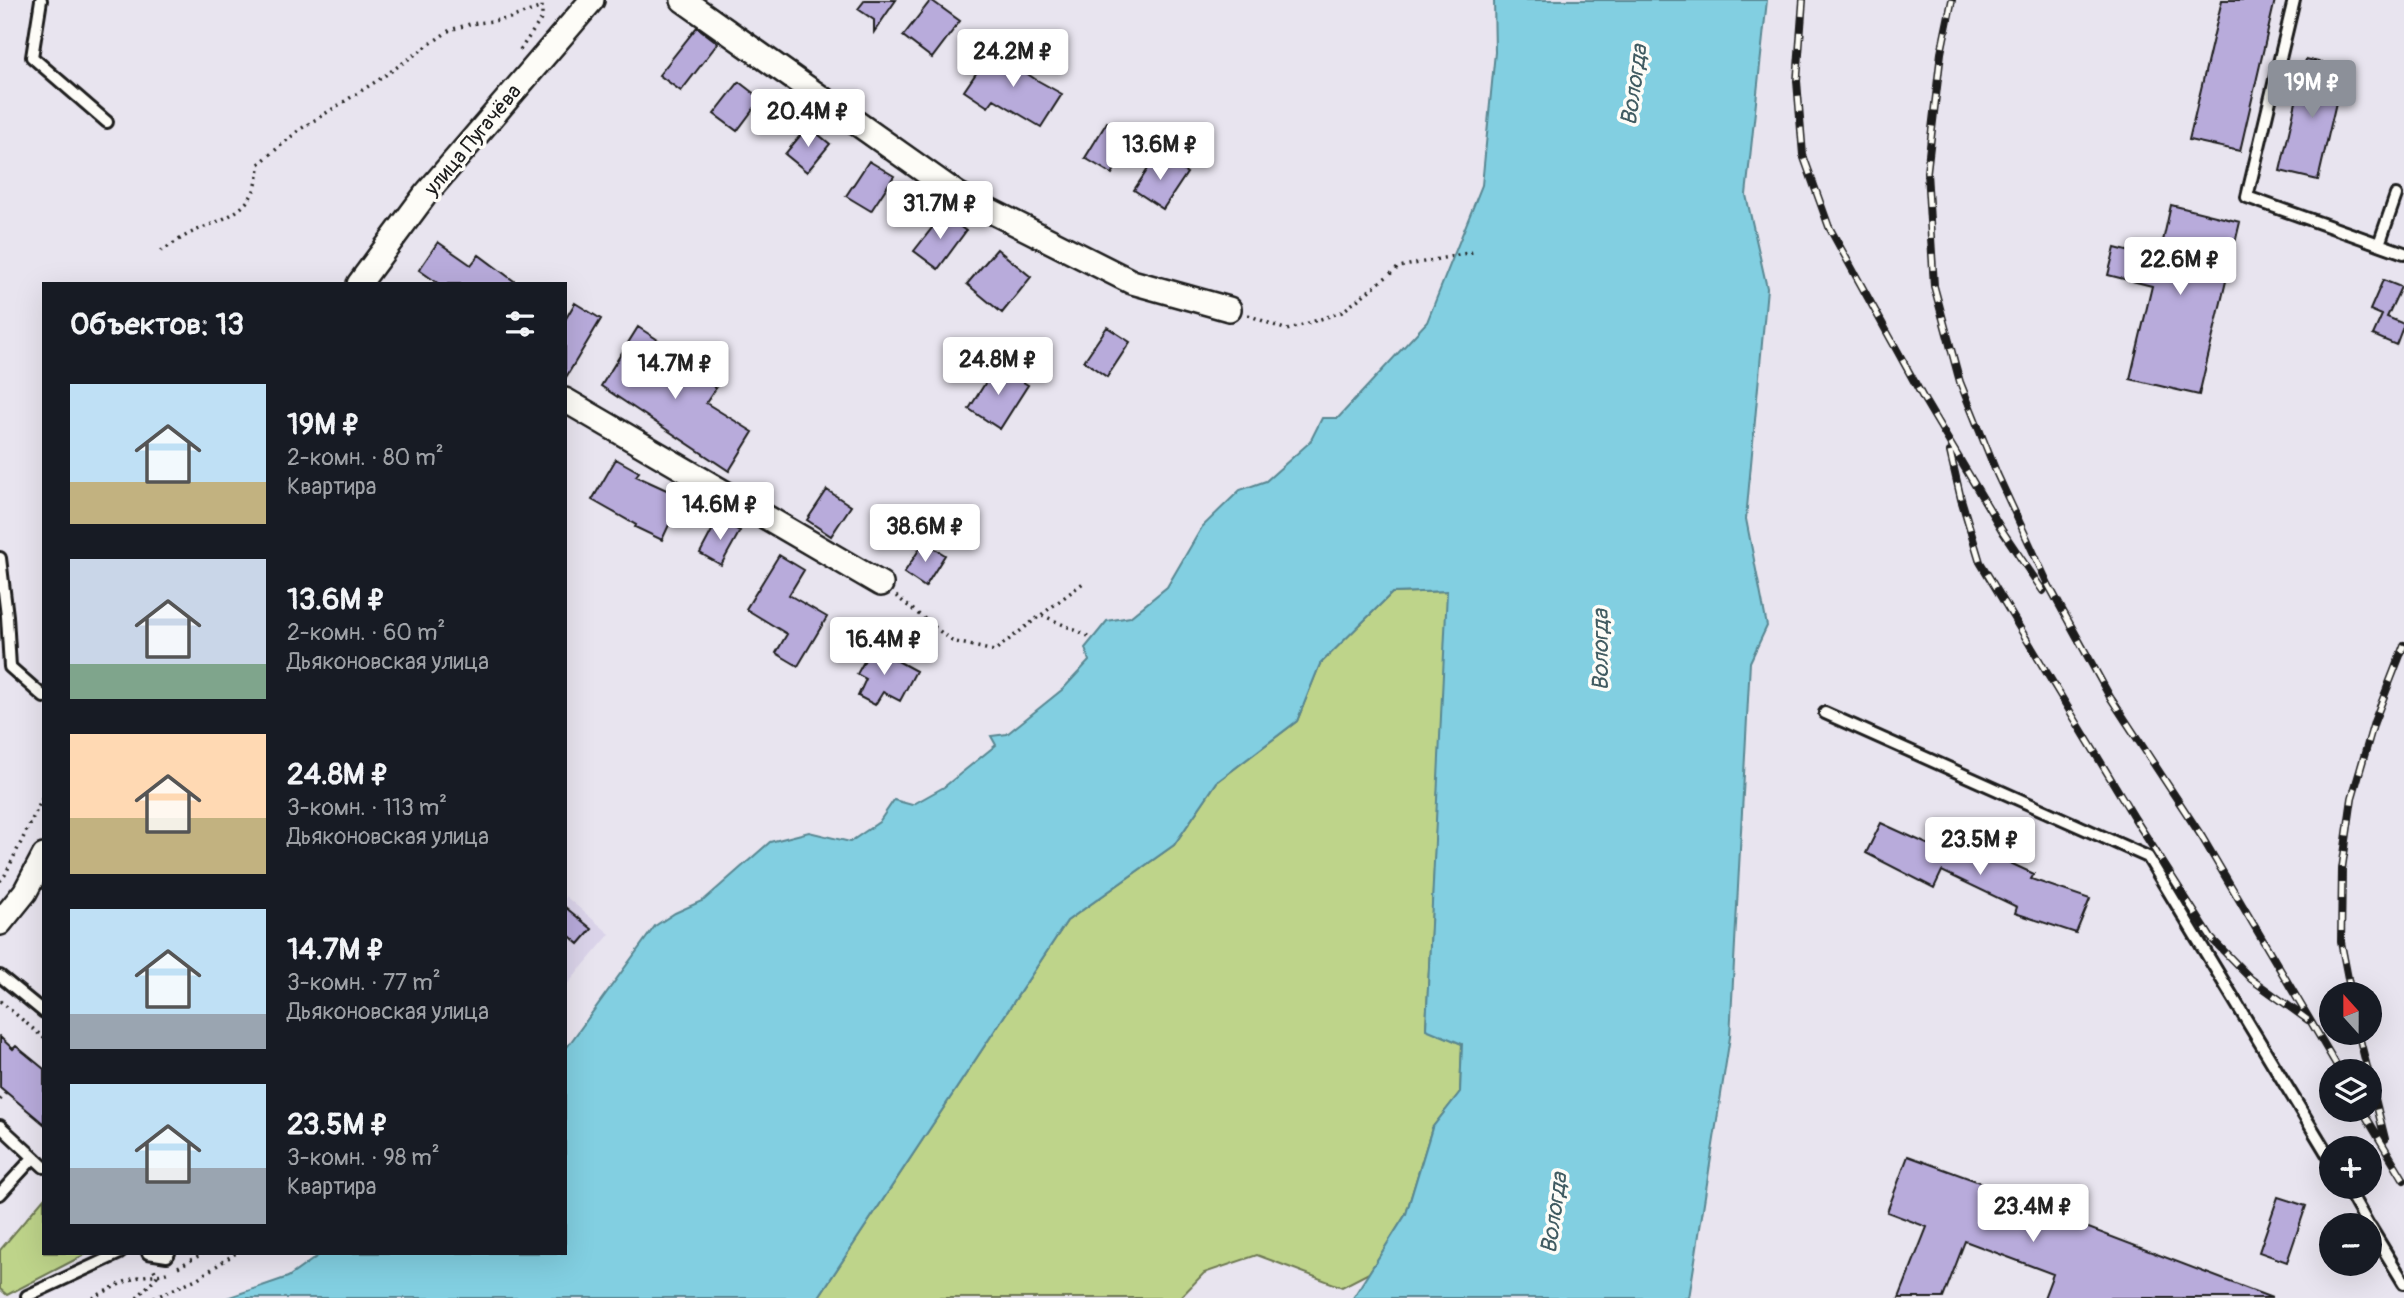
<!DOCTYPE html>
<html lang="ru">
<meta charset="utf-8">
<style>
:root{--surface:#171b24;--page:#20242c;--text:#f1f3f6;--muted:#9ea1a6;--accent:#8c9099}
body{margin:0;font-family:Pangolin,sans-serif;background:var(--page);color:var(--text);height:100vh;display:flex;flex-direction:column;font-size:26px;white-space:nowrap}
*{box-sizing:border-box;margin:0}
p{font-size:23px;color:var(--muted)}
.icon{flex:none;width:38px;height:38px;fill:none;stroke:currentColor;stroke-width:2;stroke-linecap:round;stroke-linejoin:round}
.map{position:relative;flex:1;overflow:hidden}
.drawer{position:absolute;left:42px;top:282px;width:525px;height:973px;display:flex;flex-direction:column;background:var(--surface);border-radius:0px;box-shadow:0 7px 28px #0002}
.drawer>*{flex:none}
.needle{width:46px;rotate:339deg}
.buttons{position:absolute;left:2319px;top:982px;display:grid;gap:14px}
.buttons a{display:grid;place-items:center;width:63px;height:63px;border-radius:50%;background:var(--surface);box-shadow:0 7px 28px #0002;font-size:35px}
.price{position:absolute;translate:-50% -60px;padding:0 16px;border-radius:7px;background:#fff;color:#222;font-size:23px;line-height:46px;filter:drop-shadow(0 2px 4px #0008)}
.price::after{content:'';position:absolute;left:50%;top:42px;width:21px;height:16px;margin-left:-10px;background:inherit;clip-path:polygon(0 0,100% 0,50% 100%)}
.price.current{background:var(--accent);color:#fff}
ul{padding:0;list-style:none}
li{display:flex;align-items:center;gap:21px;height:175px;padding:0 28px}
li span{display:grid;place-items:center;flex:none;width:196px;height:140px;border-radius:0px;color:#555}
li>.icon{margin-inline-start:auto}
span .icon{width:84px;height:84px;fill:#fffc;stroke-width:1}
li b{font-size:30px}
h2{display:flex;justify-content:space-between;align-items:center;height:84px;padding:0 28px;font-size:30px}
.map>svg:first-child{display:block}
.built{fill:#dad3e9}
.green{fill:#bed48a;stroke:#6d7853;stroke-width:2}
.water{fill:#82cfe1;stroke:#598792;stroke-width:2}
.building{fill:#b8abdb;stroke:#1c1c1c;stroke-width:2}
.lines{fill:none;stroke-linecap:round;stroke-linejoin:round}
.service-casing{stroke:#1c1c1c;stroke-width:16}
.minor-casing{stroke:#1c1c1c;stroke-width:28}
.path{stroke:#1c1c1c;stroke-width:3.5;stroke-dasharray:2 5;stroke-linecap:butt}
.service{stroke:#fdfcf7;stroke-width:10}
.minor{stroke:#fdfcf7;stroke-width:23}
.rail-casing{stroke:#1c1c1c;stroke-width:8}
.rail{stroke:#fdfcf7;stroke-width:5;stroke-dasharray:16;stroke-linecap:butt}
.labels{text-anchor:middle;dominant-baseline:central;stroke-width:7;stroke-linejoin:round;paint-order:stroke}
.street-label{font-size:21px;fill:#1c1c1c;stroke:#fdfcf7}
.water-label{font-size:23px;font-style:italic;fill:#405b61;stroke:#fdfcf7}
</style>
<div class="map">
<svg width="2404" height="1298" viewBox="0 0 2404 1298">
<rect width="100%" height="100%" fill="#e8e4ef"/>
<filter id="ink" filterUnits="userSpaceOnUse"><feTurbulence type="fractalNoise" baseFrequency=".0143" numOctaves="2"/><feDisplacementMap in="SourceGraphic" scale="14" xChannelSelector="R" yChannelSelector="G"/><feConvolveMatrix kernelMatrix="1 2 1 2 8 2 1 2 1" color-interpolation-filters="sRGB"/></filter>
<g filter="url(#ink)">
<path class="built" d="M565 896 610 934 565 987Z"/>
<path class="green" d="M1448 591 1426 1028 1462 1044 1460 1092 1432 1128 1406 1214 1369 1273 1342 1287 1257 1255 1204 1273 1180 1298H818L1067 921 1174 845 1217 782 1297 721 1320 664 1392 593Z
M44 1198V1253H88L7 1295 0 1289V1250Z"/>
<path class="water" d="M1494 0H1767L1746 195 1767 288 1746 519 1767 626 1750 662 1730 1037 1689 1298H1353L1406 1214 1432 1128 1460 1092 1462 1044 1426 1029 1447 591 1392 593 1320 664 1297 721 1217 782 1174 845 1067 921 818 1298H227L288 1277 322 1253H565V1050L655 926 675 913 704 900 770 842 809 832 850 842 879 822 894 800 912 805 944 787 996 745 991 736 1007 734 1063 689 1089 661 1085 648 1107 621 1130 617 1167 587 1202 527 1240 490 1266 481 1310 442 1322 418H1338L1427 322 1482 185 1495 52Z"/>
<path class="building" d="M865 0H896L874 32V20L858 9Z
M931 0 960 21 932 58 903 36Z
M2222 0H2275L2240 151 2189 140Z
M697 27 718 43 681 91 659 75Z
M992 50 1035 79 1062 94 1041 127 994 99 988 107 964 91Z
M2306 59 2344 68 2318 180 2280 171Z
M739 82 761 99 737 131 714 114Z
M1107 122 1134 138 1112 174 1085 158Z
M808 126 830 144 807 172 785 154Z
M1158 154 1187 173 1163 209 1134 190Z
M869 161 894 176 871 211 846 196Z
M2171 205 2240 222 2199 395 2130 379 2152 286 2108 275 2115 248 2159 259Z
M943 214 966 231 938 269 914 251Z
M438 242 471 265 479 255 518 284H439L419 270Z
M997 249 1031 277 1002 313 967 284Z
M2383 280 2401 287 2387 317 2404 324 2396 345 2373 335 2382 315 2370 310Z
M575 303 601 319 565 379V320Z
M638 327 669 347 658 364 690 384 696 375 716 388 706 403 753 432 729 471 601 386Z
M1107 327 1130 342 1107 377 1084 361Z
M996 366 1028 385 1000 429 969 409Z
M616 459 639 472 636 476 682 497 662 540 635 527 636 525 592 500Z
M827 490 851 506 831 536 807 520Z
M718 519 740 531 721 565 700 553Z
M924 542 945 555 925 587 904 573Z
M779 555 804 570 789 595 827 617 798 666 776 653 787 634 746 609Z
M872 647 916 671 900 701 883 692 875 705 858 696 866 679 857 674Z
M1881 823 1951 855 1959 839 2034 874 2031 879 2090 899 2076 933 2015 913 2017 907 1942 871 1934 888 1866 853Z
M565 907 592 929 579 944 565 932Z
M0 1037 13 1049 16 1046 44 1069V1124L0 1087Z
M1908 1156 2072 1216 2070 1221 2272 1298H2044L2053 1274 1965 1241 1943 1298H1899L1927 1227 1887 1212Z
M2278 1197 2306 1206 2287 1262 2259 1252Z"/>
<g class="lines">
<g class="service-casing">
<path id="service" d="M41 0 32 57 107 122
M2294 0 2247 197 2404 253
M2379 244 2396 195
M0 558 7 616 10 667 44 697
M1825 713 2148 857 2331 1160
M0 976 44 1012
M0 1126 44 1167
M2346 1186 2368 1225
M0 1194 33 1158
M2370 1227 2404 1283
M148 1253 167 1256 169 1253
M27 1296 120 1253"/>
</g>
<g class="minor-casing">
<path id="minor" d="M683 0 957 194 1132 282 1229 309
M359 284 425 195 592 0
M565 400 881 584
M0 923 25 892 44 856"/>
</g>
<path class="path" d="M520 50 542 18V0
M161 251C172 245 183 236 195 231 230 216 258 209 259 164L299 130 380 79 450 30 470 24 507 19 542 7
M1248 315 1287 330 1342 312 1399 267 1473 252
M896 596 952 641 994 651 1083 583
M1042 615 1088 636
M0 881 5 875 44 795
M0 1001 44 1038
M0 1100 6 1092
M178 1267 204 1253
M93 1298C108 1290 127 1279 144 1276 155 1274 161 1276 171 1271
M137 1298 157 1276 153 1267
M154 1298 198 1278 236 1253"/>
<use href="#service" class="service"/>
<use href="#minor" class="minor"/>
<g class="rail-casing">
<path id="rail" d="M1803 0 1797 81 1803 155 1829 227 1925 401 2003 532 2043 591
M1952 0 1941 53 1927 172 1934 286 1960 382 1997 474 2048 584 2110 697 2202 837 2340 1071
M1950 452 1961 499 1980 562 2135 819 2211 938 2251 979 2308 1020
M2351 994 2341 942 2342 869 2352 798 2374 722 2404 645
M2358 1032 2368 1071
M2370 1078 2385 1139
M2362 1110 2404 1180"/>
</g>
<use href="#rail" class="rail"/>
</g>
</g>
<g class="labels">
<g class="street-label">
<text transform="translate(473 140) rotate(-50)">улица Пугачёва</text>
</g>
<g class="water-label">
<text transform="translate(1634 85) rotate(-82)">Вологда</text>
<text transform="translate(1600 650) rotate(-90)">Вологда</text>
<text transform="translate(1554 1213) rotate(-82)">Вологда</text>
</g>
</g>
</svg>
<div class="buttons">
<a><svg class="needle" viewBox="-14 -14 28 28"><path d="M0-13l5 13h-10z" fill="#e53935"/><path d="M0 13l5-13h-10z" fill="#9ea1a6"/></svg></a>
<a><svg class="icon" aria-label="layers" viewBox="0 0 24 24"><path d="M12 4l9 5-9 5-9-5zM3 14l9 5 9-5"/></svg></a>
<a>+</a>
<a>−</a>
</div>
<b class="price" style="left:1013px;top:89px">24.2M ₽</b>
<b class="price current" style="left:2312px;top:120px">19M ₽</b>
<b class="price" style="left:808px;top:149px">20.4M ₽</b>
<b class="price" style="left:1160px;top:182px">13.6M ₽</b>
<b class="price" style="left:940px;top:241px">31.7M ₽</b>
<b class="price" style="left:2180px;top:297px">22.6M ₽</b>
<b class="price" style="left:998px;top:397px">24.8M ₽</b>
<b class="price" style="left:675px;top:401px">14.7M ₽</b>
<b class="price" style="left:720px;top:542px">14.6M ₽</b>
<b class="price" style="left:925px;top:564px">38.6M ₽</b>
<b class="price" style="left:884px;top:677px">16.4M ₽</b>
<b class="price" style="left:1980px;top:877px">23.5M ₽</b>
<b class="price" style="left:2033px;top:1244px">23.4M ₽</b>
<section class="drawer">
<h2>Объектов: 13<svg class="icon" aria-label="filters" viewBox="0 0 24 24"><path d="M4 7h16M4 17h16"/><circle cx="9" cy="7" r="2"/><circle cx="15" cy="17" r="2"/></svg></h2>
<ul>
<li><span style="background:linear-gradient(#bfe0f5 70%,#c2b280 0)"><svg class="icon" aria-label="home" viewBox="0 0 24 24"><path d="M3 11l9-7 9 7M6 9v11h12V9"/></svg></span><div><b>19M ₽</b><p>2-комн. · 80 m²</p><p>Квартира</p></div></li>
<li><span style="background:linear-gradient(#c9d6e8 75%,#7fa58c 0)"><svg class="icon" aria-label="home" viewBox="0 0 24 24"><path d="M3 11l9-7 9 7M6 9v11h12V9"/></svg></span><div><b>13.6M ₽</b><p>2-комн. · 60 m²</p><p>Дьяконовская улица</p></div></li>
<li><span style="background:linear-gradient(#ffd9b3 60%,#c2b280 0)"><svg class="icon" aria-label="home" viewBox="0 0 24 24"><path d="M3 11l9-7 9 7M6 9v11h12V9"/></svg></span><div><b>24.8M ₽</b><p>3-комн. · 113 m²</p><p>Дьяконовская улица</p></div></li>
<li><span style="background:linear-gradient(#bfe0f5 75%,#9aa5b1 0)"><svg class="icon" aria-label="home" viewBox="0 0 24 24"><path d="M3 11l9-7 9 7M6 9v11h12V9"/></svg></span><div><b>14.7M ₽</b><p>3-комн. · 77 m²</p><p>Дьяконовская улица</p></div></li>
<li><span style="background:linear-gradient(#bfe0f5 60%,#9aa5b1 0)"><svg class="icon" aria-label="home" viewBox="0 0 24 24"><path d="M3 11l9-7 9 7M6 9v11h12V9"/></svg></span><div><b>23.5M ₽</b><p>3-комн. · 98 m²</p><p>Квартира</p></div></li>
</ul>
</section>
</div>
